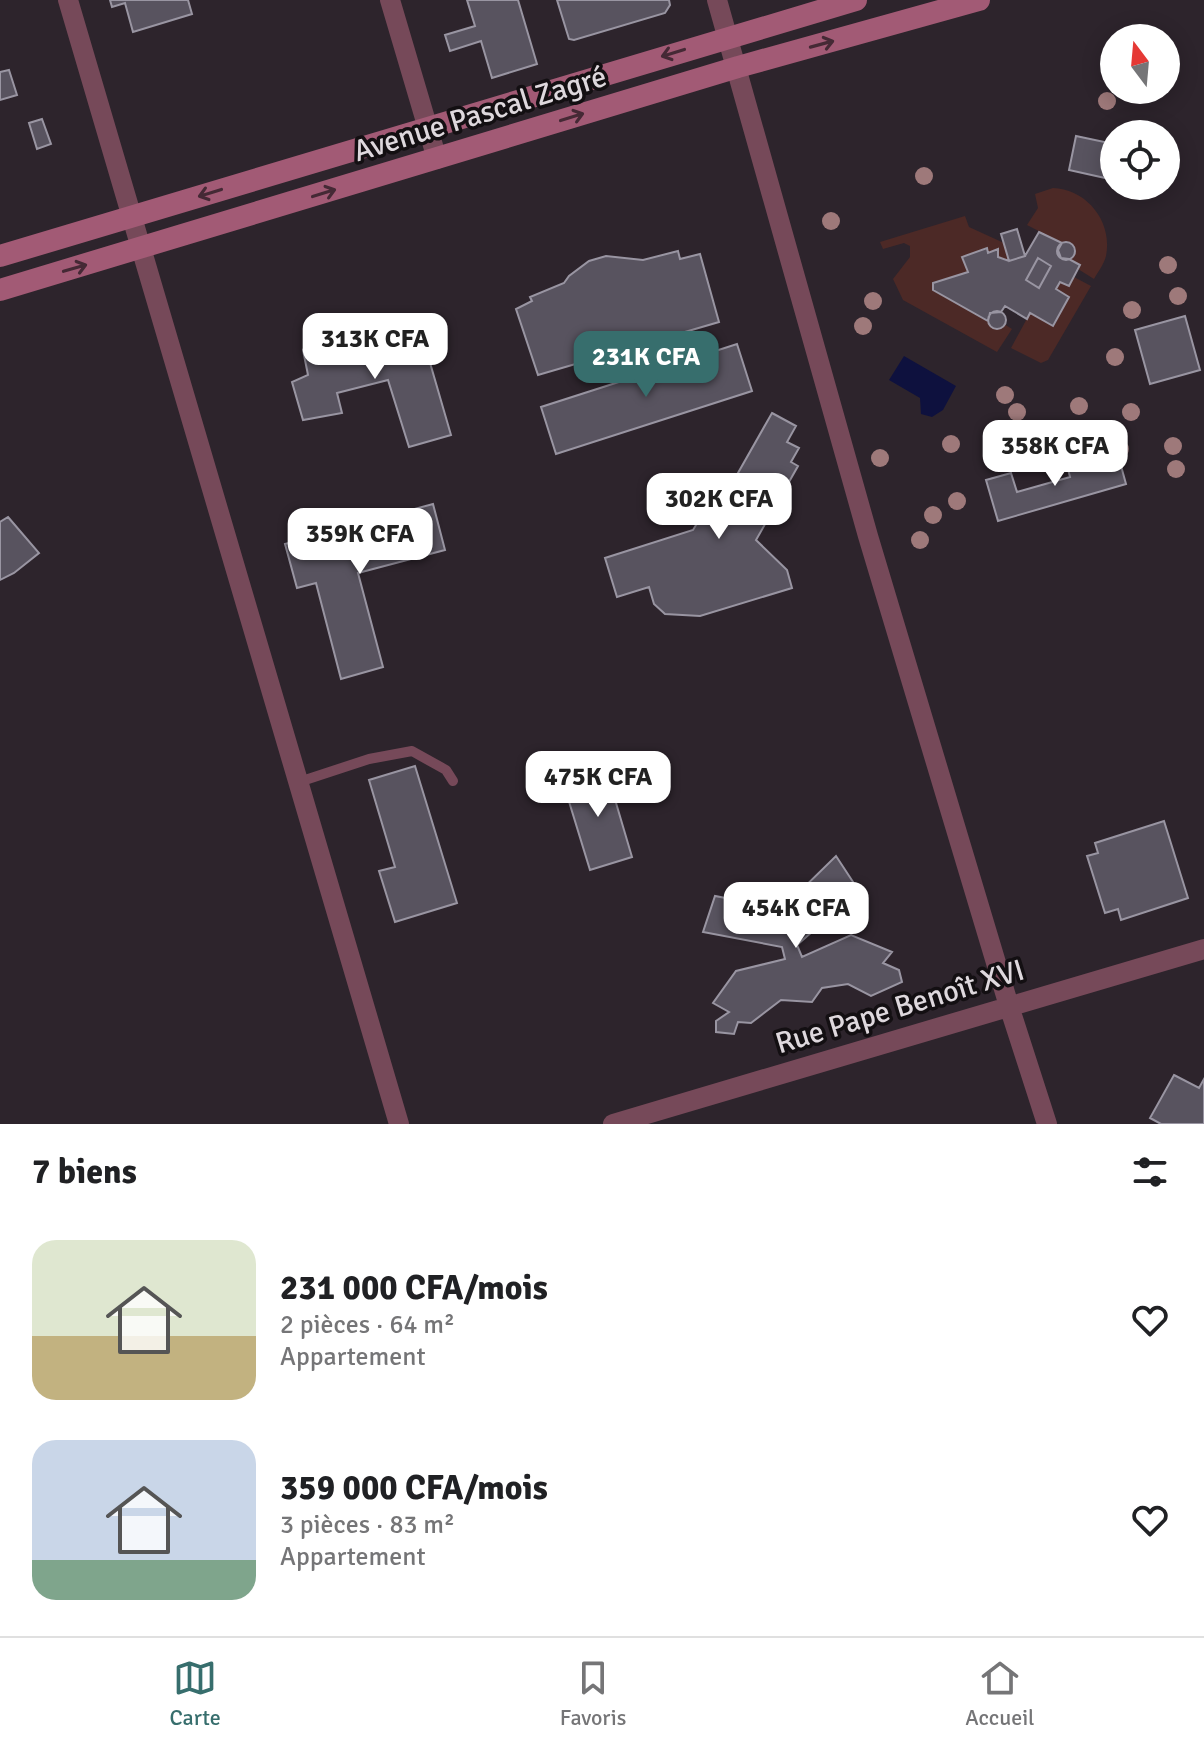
<!DOCTYPE html>
<html lang="fr">
<meta charset="utf-8">
<style>
:root{--surface:#fff;--page:#f6f6f6;--text:#202124;--muted:#757577;--line:#e0e0e0;--accent:#376e6d}
body{margin:0;font-family:Signika,sans-serif;background:var(--page);color:var(--text);height:100vh;display:flex;flex-direction:column;font-size:30px;white-space:nowrap}
*{box-sizing:border-box;margin:0}
p{font-size:26px;color:var(--muted)}
.icon{flex:none;width:44px;height:44px;fill:none;stroke:currentColor;stroke-width:2;stroke-linecap:round;stroke-linejoin:round}
.map{position:relative;height:1124px;overflow:hidden}
.details{display:flex;flex-direction:column;background:var(--surface);flex:1}
.details>*{flex:none}
.needle{width:52px;rotate:344deg}
.fabs{position:absolute;left:1100px;top:24px;display:grid;gap:16px}
.fabs a{display:grid;place-items:center;width:80px;height:80px;border-radius:50%;background:var(--surface);box-shadow:0 4px 20px #0003;font-size:40px}
.price{position:absolute;translate:-50% -68px;padding:0 18px;border-radius:16px;background:#fff;color:#222;font-size:26px;line-height:52px;filter:drop-shadow(0 2px 4px #0008)}
.price::after{content:'';position:absolute;left:50%;top:48px;width:24px;height:18px;margin-left:-12px;background:inherit;clip-path:polygon(0 0,100% 0,50% 100%)}
.price.active{background:var(--accent);color:#fff}
ul{padding:0;list-style:none}
li{display:flex;align-items:center;gap:24px;height:200px;padding:0 32px}
li span{display:grid;place-items:center;flex:none;width:224px;height:160px;border-radius:24px;color:#555}
li>.icon{margin-inline-start:auto}
span .icon{width:96px;height:96px;fill:#fffc;stroke-width:1}
li b{font-size:34px}
h2{display:flex;justify-content:space-between;align-items:center;height:96px;padding:0 32px;font-size:34px}
.menu{display:flex;justify-content:space-around;align-items:center;height:112px;border-top:2px solid var(--line);background:var(--surface);font-size:22px;color:var(--muted)}
.menu a{display:grid;justify-items:center;gap:4px}
.menu .active{color:var(--accent)}
.map>svg:first-child{display:block}
.green{fill:#4c2926}
.water{fill:#0e113e}
.building{fill:#58535f;stroke:#9995a2;stroke-width:2}
.lines{fill:none;stroke-linecap:round;stroke-linejoin:round}
.service{stroke:#764959;stroke-width:10}
.minor{stroke:#764959;stroke-width:20}
.secondary{stroke:#a25a75;stroke-width:22}
.tree{fill:#9e797a}
.oneway{stroke:#452935}
.labels{text-anchor:middle;dominant-baseline:central;stroke-width:7;stroke-linejoin:round;paint-order:stroke}
.street-label{font-size:30px;fill:#ded8dd;stroke:#130f12}
</style>
<div class="map">
<svg width="1204" height="1124" viewBox="0 0 1204 1124">
<rect width="100%" height="100%" fill="#2d242c"/>
<path class="green" d="M1053 188C1086 189 1113 221 1106 256 1104 264 1098 272 1094 279L1078 269 1080 265 1069 259 1075 252 1070 243H1062L1027 225 1038 208 1035 194Z
M965 216 969 227 1004 243 1009 261 998 257 997 250 988 253 986 248 963 257 968 272 933 282 934 290 988 321 994 328 1004 324 1012 329 997 352 903 300 893 279 910 257V246L904 243 883 249 880 242Z
M1074 277 1091 286 1048 360 1041 363 1011 348 1030 313 1054 326 1069 297 1056 289 1060 282 1069 286Z"/>
<path class="water" d="M904 356 956 386 943 410 932 417 921 414 920 398 889 380Z"/>
<path class="building" d="M110 0H188L192 14 133 32 125 3 112 7Z
M467 0H518L537 64 492 78 481 41 450 51 445 35 475 26Z
M557 0H669L670 5 665 13 574 40 569 39Z
M9 70 17 95 0 100V72Z
M42 119 51 144 37 149 29 123Z
M1076 136 1114 144V180L1069 170Z
M1017 229 1025 256 1009 261 1001 234Z
M1039 232 1062 243 1058 250 1061 258 1069 259 1080 265 1069 286 1060 282 1056 289 1069 297 1053 326 1030 313 1027 319 1005 306 1001 312 990 313 988 321 933 290V283L968 272 962 257 987 248 988 253 998 249V257L1009 261 1025 256Z
M1057 251a9 9 0 1 1 18 0a9 9 0 1 1-18 0Z
M678 251 680 259 700 254 719 322 538 375 516 309 532 301 530 297 564 283 569 276 589 261 606 256 643 260Z
M1038 258 1051 266 1039 288 1026 280Z
M988 320a9 9 0 1 1 18 0a9 9 0 1 1-18 0Z
M1185 316 1200 370 1150 384 1135 330Z
M386 329 426 349 451 435 409 447 388 380 337 393 342 413 303 420 292 382 308 375 303 350 312 336 325 347Z
M737 344 752 391 556 454 541 407Z
M772 413 796 426 787 442 799 448 791 462 798 466 756 540 787 570 792 588 700 616 665 614 654 604 649 587 617 597 605 558 693 530 704 512 713 517Z
M1118 455 1126 484 998 521 986 480 1011 473 1017 492 1070 477 1068 469Z
M433 504 445 550 358 573 383 667 341 679 316 583 297 588 285 544Z
M8 517 39 553 14 573 0 580V522Z
M415 766 457 903 395 922 379 871 395 867 369 780Z
M606 769 632 857 590 870 563 782Z
M1164 821 1188 898 1121 920 1118 909 1105 913 1087 856 1098 853 1095 843Z
M836 856 859 891 797 945 802 957 851 935 892 952 883 963 899 970 902 982 871 996 848 984 822 988 812 1002 781 1000 751 1023 738 1022 734 1034 716 1032V1021L729 1012 713 1003 736 971 785 959 782 947 703 932 715 896 782 909Z
M1174 1075 1199 1088 1204 1079V1124H1161L1150 1118Z"/>
<g class="lines">
<path class="service" d="M299 782 369 759 412 751 446 770 453 781"/>
<path class="minor" d="M68 0 399 1124
M390 0 437 159
M717 0 868 536 1009 1006 1047 1124
M613 1124 1204 949"/>
<path class="secondary" d="M0 256 856 0
M0 290 738 67 979 0"/>
</g>
<g class="tree">
<circle cx="1107" cy="101" r="9"/>
<circle cx="924" cy="176" r="9"/>
<circle cx="831" cy="221" r="9"/>
<circle cx="1168" cy="265" r="9"/>
<circle cx="1178" cy="296" r="9"/>
<circle cx="873" cy="301" r="9"/>
<circle cx="1132" cy="310" r="9"/>
<circle cx="863" cy="326" r="9"/>
<circle cx="1115" cy="357" r="9"/>
<circle cx="1005" cy="395" r="9"/>
<circle cx="1079" cy="406" r="9"/>
<circle cx="1017" cy="412" r="9"/>
<circle cx="1131" cy="412" r="9"/>
<circle cx="951" cy="444" r="9"/>
<circle cx="1173" cy="446" r="9"/>
<circle cx="1120" cy="449" r="9"/>
<circle cx="880" cy="458" r="9"/>
<circle cx="1176" cy="469" r="9"/>
<circle cx="957" cy="501" r="9"/>
<circle cx="933" cy="515" r="9"/>
<circle cx="920" cy="540" r="9"/>
</g>
<defs><path id="oneway-shaft" d="M-6 0H5M1.5-3L5.5 0L1.5 3" fill="none" stroke-width="1.6" stroke-linecap="round" stroke-linejoin="round" transform="scale(2)"/></defs>
<g class="oneway">
<use href="#oneway-shaft" transform="translate(822 44) rotate(-15)"/>
<use href="#oneway-shaft" transform="translate(673 53) rotate(163)"/>
<use href="#oneway-shaft" transform="translate(572 117) rotate(-17)"/>
<use href="#oneway-shaft" transform="translate(210 193) rotate(163)"/>
<use href="#oneway-shaft" transform="translate(324 193) rotate(-17)"/>
<use href="#oneway-shaft" transform="translate(75 268) rotate(-16)"/>
</g>
<g class="labels">
<g class="street-label">
<text transform="translate(480 114) rotate(-17)">Avenue Pascal Zagré</text>
<text transform="translate(900 1007) rotate(-17)">Rue Pape Benoît XVI</text>
</g>
</g>
</svg>
<div class="fabs">
<a><svg class="needle" viewBox="-14 -14 28 28"><path d="M0-13l5 13h-10z" fill="#e53935"/><path d="M0 13l5-13h-10z" fill="#757577"/></svg></a>
<a><svg class="icon" aria-label="locate" viewBox="0 0 24 24"><circle cx="12" cy="12" r="6"/><path d="M12 2v4M12 18v4M2 12h4M18 12h4"/></svg></a>
</div>
<b class="price" style="left:375px;top:381px">313K CFA</b>
<b class="price active" style="left:646px;top:399px">231K CFA</b>
<b class="price" style="left:1055px;top:488px">358K CFA</b>
<b class="price" style="left:719px;top:541px">302K CFA</b>
<b class="price" style="left:360px;top:576px">359K CFA</b>
<b class="price" style="left:598px;top:819px">475K CFA</b>
<b class="price" style="left:796px;top:950px">454K CFA</b>
</div>
<section class="details">
<h2>7 biens<svg class="icon" aria-label="filters" viewBox="0 0 24 24"><path d="M4 7h16M4 17h16"/><circle cx="9" cy="7" r="2"/><circle cx="15" cy="17" r="2"/></svg></h2>
<ul>
<li><span style="background:linear-gradient(#dfe7d0 60%,#c2b280 0)"><svg class="icon" aria-label="home" viewBox="0 0 24 24"><path d="M3 11l9-7 9 7M6 9v11h12V9"/></svg></span><div><b>231 000 CFA/mois</b><p>2 pièces · 64 m²</p><p>Appartement</p></div><svg class="icon" aria-label="heart" viewBox="0 0 24 24"><path d="M12 20l-8-8c-3-5 5-10 8-4 3-6 11-1 8 4z"/></svg></li>
<li><span style="background:linear-gradient(#c9d6e8 75%,#7fa58c 0)"><svg class="icon" aria-label="home" viewBox="0 0 24 24"><path d="M3 11l9-7 9 7M6 9v11h12V9"/></svg></span><div><b>359 000 CFA/mois</b><p>3 pièces · 83 m²</p><p>Appartement</p></div><svg class="icon" aria-label="heart" viewBox="0 0 24 24"><path d="M12 20l-8-8c-3-5 5-10 8-4 3-6 11-1 8 4z"/></svg></li>
</ul>
</section>
<nav class="menu">
<a class="active"><svg class="icon" aria-label="map" viewBox="0 0 24 24"><path d="M3 6l6-2 6 2 6-2v14l-6 2-6-2-6 2zM9 4v14M15 6v14"/></svg>Carte</a>
<a><svg class="icon" aria-label="saved" viewBox="0 0 24 24"><path d="M7 4h10v16l-5-4-5 4z"/></svg>Favoris</a>
<a><svg class="icon" aria-label="home" viewBox="0 0 24 24"><path d="M3 11l9-7 9 7M6 9v11h12V9"/></svg>Accueil</a>
</nav>
